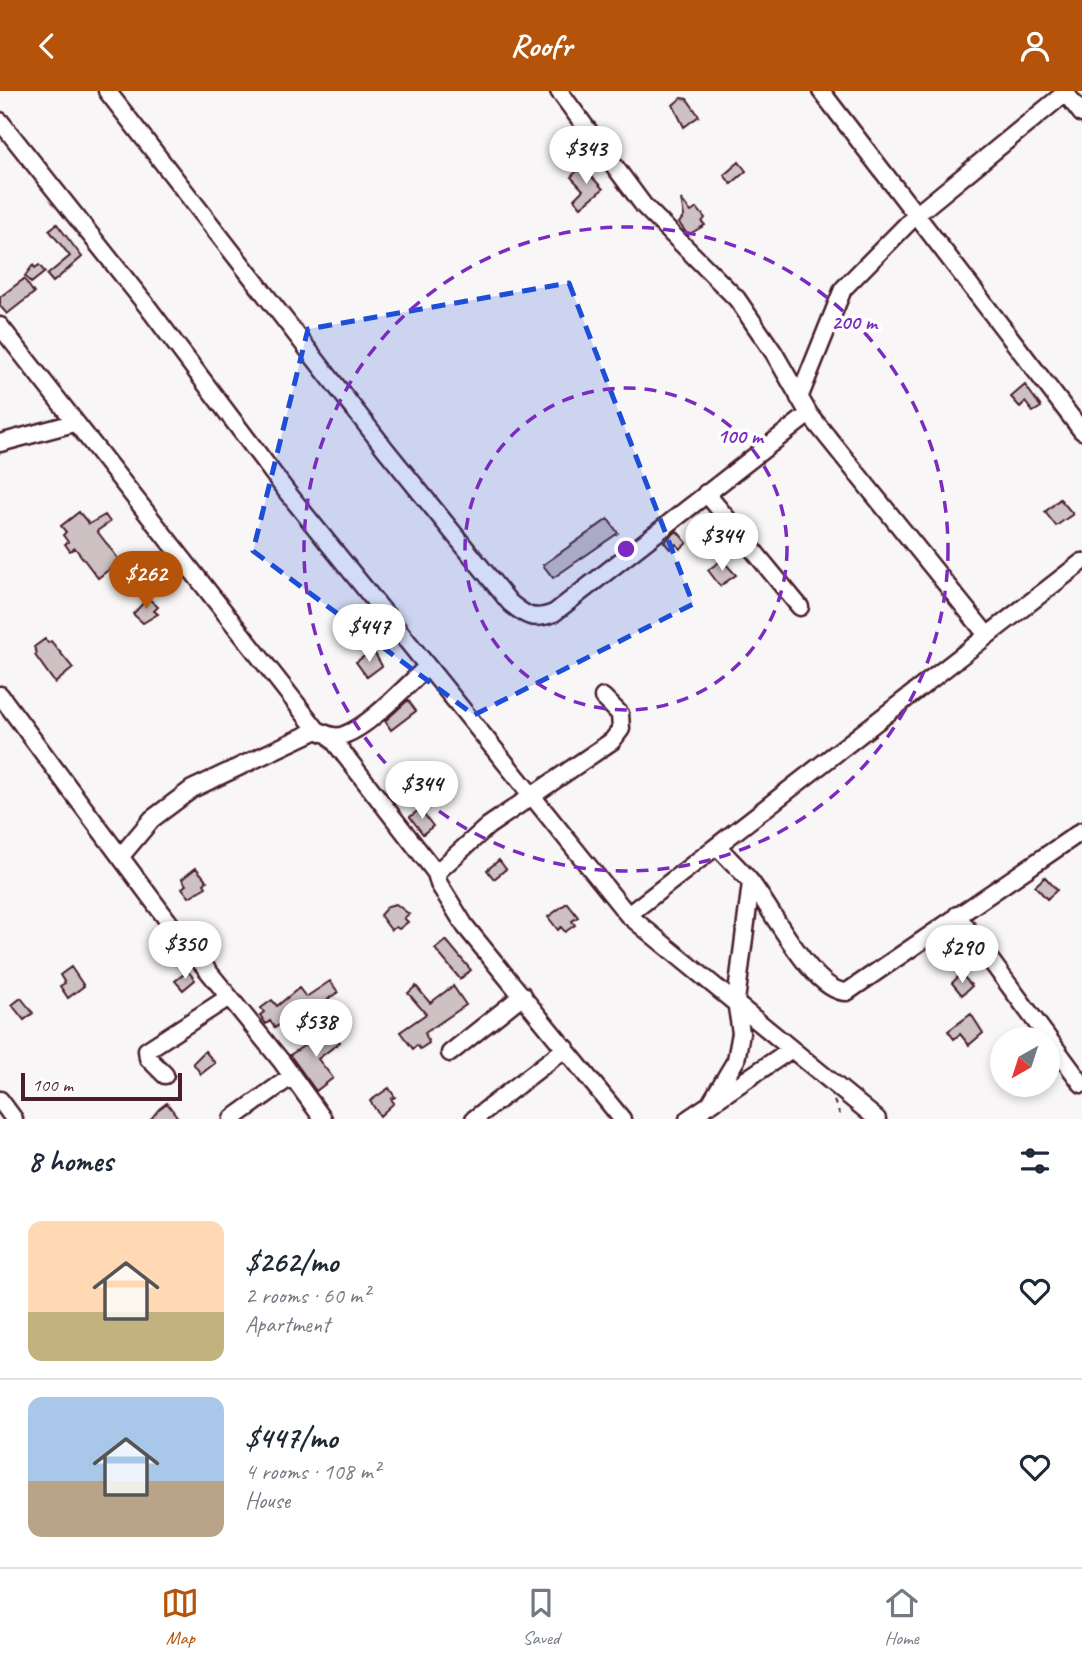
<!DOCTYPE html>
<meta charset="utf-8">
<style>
:root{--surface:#fff;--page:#f2f2f3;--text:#1f2937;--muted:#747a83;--line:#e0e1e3;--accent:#b45309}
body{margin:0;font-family:Caveat,sans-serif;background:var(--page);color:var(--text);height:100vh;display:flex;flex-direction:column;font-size:26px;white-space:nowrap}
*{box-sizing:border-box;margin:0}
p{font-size:23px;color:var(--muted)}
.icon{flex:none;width:38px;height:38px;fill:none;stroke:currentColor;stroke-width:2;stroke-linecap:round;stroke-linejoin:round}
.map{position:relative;height:1028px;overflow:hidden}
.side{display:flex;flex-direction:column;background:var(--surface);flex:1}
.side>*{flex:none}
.needle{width:46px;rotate:219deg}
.buttons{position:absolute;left:990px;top:936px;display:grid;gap:14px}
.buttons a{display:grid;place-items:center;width:70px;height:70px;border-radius:50%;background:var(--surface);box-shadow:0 4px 10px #0003;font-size:35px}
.scale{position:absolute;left:21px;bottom:18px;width:161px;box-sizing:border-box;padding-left:7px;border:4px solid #4a1f2b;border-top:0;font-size:19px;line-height:24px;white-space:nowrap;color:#4a1f2b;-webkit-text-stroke:5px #fff;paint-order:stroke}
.price{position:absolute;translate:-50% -60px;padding:0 16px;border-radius:24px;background:#fff;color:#222;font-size:23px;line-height:46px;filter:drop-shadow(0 2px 4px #0008)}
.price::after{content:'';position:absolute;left:50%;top:42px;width:21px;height:16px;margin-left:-10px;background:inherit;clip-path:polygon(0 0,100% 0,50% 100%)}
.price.on{background:var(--accent);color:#fff}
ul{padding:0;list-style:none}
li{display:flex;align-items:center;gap:21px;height:175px;padding:0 28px}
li+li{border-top:2px solid var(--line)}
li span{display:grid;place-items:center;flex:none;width:196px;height:140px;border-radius:14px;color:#555}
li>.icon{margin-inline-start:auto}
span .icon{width:84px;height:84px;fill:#fffc;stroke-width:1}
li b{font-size:30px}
h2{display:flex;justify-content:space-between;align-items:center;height:84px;padding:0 28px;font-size:30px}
header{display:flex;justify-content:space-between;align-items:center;height:91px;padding:0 28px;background:var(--accent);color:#fff;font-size:32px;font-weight:700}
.dock{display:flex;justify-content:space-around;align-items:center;height:98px;border-top:2px solid var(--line);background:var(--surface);font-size:19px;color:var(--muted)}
.dock a{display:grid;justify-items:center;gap:4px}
.dock .on{color:var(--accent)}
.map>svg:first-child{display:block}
.building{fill:#cdc1c4;stroke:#4a1f2b;stroke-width:2}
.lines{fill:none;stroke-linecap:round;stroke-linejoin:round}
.minor-casing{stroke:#4a1f2b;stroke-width:21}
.path{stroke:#4a1f2b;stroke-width:2;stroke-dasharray:5 5;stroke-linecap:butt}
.minor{stroke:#fff;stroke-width:16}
.marked{fill:#1d4ed8;fill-opacity:0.2;stroke:#1d4ed8;stroke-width:5;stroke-dasharray:14 9;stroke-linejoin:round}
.ring{fill:none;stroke:#7b2cbf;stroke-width:3.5;stroke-dasharray:12 9}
.centre{fill:#7b2cbf;stroke:#fff;stroke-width:3.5}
.ring-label{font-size:21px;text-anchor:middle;font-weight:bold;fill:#7b2cbf;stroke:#fff;stroke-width:7;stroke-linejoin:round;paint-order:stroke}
</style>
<header><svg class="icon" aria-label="back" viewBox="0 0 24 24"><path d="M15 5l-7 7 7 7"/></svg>Roofr<svg class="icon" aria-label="person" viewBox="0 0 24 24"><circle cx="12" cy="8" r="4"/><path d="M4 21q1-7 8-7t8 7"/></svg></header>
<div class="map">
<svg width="1082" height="1028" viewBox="0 0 1082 1028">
<rect width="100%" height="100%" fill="#f8f6f7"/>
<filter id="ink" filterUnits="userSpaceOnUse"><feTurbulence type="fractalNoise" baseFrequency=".0143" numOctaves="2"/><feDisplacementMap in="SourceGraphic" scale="14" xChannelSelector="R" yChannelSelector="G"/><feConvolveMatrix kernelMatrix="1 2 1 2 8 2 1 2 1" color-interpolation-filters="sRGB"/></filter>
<g filter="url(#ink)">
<path class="building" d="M681 7 687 8 699 25 684 36 673 14Z
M739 71 746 80 731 93 724 84Z
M582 75 603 98 581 116 574 108 583 99 571 86Z
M681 108 691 121 697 117 705 127 702 131 705 134 688 144 679 132 684 125Z
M57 133 82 166 53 191 47 184 70 165 49 139Z
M33 174 35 177 39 174 45 181 31 192 25 185Z
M24 188 34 202 7 223 0 215V206Z
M1025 294 1041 316 1033 321 1025 311 1020 316 1011 306Z
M1060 408 1073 423 1056 435 1045 421Z
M79 421 89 433 105 424 110 431 97 440 120 470 98 487 75 457 70 460 65 453 68 451 63 444 66 441 61 435Z
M608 428 618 442 553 487 543 474Z
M677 440 687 452 680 458 676 453 670 458 664 451Z
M722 469 736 484 720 495 708 479Z
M148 507 158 516 154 520 158 523 143 532 133 523Z
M45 548 48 552 51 550 73 577 55 592 35 564 37 562 34 556Z
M373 559 382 575 367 586 356 571Z
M408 609 416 620 391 639 385 630Z
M420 718 433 735 423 743 410 726Z
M499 769 506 778 494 788 487 779Z
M196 777 207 790 204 793 206 796 189 806 182 797 186 794 182 788Z
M1045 786 1057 799 1047 808 1035 795Z
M567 812 578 826 572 830 575 834 565 841 561 836 558 839 548 826Z
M396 813 409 823 404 827 408 831 399 838 396 836 391 839 380 824 388 815Z
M446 849 471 879 460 888 435 858Z
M71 876 84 895 68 907 60 895 65 892 60 884Z
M188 880 195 889 183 899 175 890Z
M961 883 972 895 962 904 952 892Z
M330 890 338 901 328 908 330 911 323 916 321 913 301 929 295 921 275 937 270 930 266 933 260 924 264 921 261 917 272 909 277 915 299 897 306 906Z
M416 895 430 912 453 895 466 914 425 942 429 952 420 958 417 954 413 958 400 941 426 923 408 902Z
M21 907 33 922 24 929 12 914Z
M971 923 983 942 969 954 960 943 954 948 948 940Z
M329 938 340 951 318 968 333 987 316 1000 290 964Z
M205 960 215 972 201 983 193 972Z
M389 997 395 1006 391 1008 394 1012 380 1025 370 1010Z
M167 1012 179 1028H151L159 1018Z"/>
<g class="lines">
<g class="minor-casing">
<path id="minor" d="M107 0 386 359 510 512C526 525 533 530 554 522L809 323
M559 0 644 115 737 208 774 262 809 323 987 544
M821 0 1082 340
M1064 0 1082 23
M0 30 147 215 287 401 628 824 877 1028
M0 235 317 639C326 643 335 648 344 644 370 635 406 595 427 576
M799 307 843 198 916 124 1065 2
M0 352 74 332
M706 402 800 516
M0 604 174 838 282 971 323 1028
M330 645 436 782 439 793 465 835 622 1028
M717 755C728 767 740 778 750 790 771 816 813 902 847 901L1082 740
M121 765 152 728 192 698 317 639
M436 782 488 735 612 650 621 638 620 623 603 606
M628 824 1082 471
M957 824 1082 993
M450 962 523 904
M165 984 148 967 147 959 229 906
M0 1009 14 1028
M711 1011 736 969 741 942 736 910 751 792
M232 1028 292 985
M474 1028 566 957
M688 1028 790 959"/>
</g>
<path class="path" d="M834 1010 842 1028"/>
<use href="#minor" class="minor"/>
</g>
</g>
<path class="marked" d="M569 192 693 513 474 624 253 460 308 238Z"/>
<g class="ring">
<circle cx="626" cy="458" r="161"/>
<circle cx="626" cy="458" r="322"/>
</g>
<circle cx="626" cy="458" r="10" class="centre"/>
<g class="ring-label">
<text x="854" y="238">200 m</text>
<text x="740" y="352">100 m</text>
</g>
</svg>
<div class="buttons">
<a><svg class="needle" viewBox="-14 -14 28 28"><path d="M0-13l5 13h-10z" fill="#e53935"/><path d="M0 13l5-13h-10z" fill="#747a83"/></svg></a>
</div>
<div class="scale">100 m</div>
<b class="price" style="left:586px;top:95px">$343</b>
<b class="price" style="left:722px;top:482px">$344</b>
<b class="price on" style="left:146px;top:520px">$262</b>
<b class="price" style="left:369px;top:573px">$447</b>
<b class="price" style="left:422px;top:730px">$344</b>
<b class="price" style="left:185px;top:890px">$350</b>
<b class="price" style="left:962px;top:894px">$290</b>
<b class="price" style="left:316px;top:968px">$538</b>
</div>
<section class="side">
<h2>8 homes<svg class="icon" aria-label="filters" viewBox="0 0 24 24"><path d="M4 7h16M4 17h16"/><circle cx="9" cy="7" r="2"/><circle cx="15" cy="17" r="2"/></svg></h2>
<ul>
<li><span style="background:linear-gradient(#ffd9b3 65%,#c2b280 0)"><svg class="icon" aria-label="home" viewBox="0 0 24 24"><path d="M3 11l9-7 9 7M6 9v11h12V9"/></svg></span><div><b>$262/mo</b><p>2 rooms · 60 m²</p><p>Apartment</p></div><svg class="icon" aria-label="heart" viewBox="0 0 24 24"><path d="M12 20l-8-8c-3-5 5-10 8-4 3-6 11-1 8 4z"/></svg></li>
<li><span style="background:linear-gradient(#a9c7e8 60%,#b9a48a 0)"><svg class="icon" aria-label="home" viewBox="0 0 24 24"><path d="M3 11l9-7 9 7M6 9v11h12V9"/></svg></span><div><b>$447/mo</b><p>4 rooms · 108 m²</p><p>House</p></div><svg class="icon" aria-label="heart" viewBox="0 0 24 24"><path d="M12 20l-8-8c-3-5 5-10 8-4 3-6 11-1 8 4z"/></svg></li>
</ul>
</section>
<nav class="dock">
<a class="on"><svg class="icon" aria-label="map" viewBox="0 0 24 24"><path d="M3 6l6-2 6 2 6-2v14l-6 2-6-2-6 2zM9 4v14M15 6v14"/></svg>Map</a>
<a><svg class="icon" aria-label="saved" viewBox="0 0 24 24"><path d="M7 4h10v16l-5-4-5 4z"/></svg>Saved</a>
<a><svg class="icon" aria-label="home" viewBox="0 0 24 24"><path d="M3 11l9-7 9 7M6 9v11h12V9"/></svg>Home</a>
</nav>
